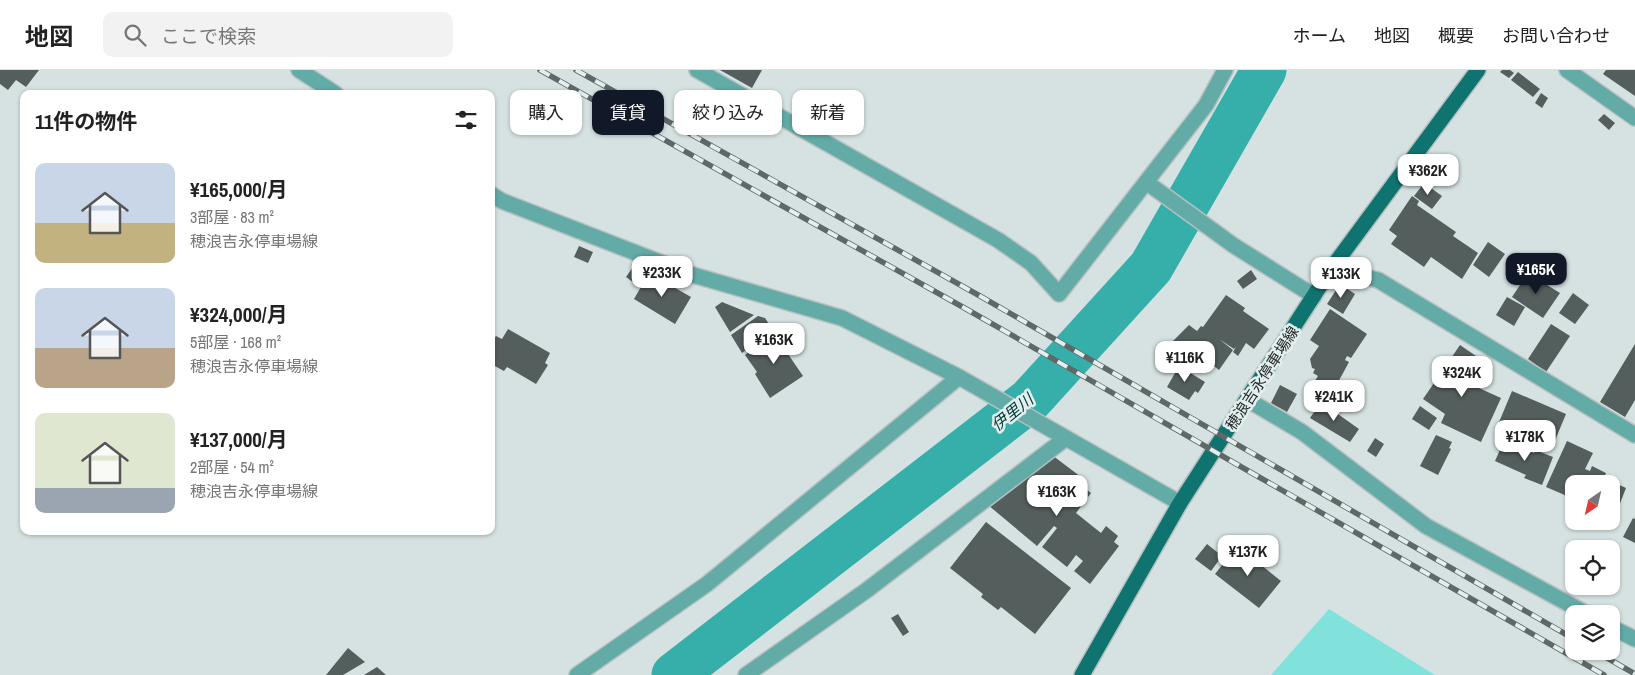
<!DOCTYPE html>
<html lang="ja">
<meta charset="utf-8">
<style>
:root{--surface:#fff;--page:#f2f2f2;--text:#222;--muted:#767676;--line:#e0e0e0;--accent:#111827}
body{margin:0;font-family:"Archivo Narrow","Noto Sans JP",sans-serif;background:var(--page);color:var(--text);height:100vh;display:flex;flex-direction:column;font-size:19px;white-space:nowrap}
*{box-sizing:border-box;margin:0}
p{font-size:16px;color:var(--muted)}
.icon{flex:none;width:28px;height:28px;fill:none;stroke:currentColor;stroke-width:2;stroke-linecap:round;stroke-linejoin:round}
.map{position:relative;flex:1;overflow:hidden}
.sheet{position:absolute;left:20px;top:20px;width:475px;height:445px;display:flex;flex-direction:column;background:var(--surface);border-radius:10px;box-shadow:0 1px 4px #0004}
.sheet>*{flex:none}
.banner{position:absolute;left:510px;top:20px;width:475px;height:45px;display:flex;gap:10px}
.needle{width:32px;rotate:214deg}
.buttons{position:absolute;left:1565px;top:405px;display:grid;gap:10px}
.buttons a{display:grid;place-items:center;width:55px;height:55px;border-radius:10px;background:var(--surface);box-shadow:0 1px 4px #0004;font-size:25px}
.price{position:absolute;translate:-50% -42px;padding:0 11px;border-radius:10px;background:#fff;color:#222;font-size:16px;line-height:32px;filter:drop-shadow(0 1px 2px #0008)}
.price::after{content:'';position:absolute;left:50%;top:30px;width:15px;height:11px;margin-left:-8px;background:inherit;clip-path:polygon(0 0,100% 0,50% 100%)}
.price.current{background:var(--accent);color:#fff}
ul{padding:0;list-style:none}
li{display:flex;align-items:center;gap:15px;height:125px;padding:0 15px}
li span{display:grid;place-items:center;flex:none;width:140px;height:100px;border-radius:10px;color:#555}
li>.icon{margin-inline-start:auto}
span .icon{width:60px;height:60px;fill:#fffc;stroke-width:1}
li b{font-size:21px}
h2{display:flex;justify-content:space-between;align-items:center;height:60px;padding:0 15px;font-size:21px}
.tag{padding:0 18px;border-radius:10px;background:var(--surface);box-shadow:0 1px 4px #0004;font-size:18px;line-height:45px}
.tag.current{background:var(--accent);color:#fff}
header{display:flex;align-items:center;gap:30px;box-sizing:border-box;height:70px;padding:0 25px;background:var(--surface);border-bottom:1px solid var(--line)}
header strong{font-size:24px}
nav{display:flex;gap:28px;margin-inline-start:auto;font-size:18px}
.search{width:350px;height:45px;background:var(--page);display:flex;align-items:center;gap:12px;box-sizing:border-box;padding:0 18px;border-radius:10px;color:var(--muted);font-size:19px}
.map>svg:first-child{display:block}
.green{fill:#81e2dc}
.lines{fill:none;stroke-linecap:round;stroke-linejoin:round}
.river{stroke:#36afaa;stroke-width:45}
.building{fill:#535e5d}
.minor-casing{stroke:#b5c0bf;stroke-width:18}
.major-casing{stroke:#b5c0bf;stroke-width:18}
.minor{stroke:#62aba7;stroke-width:15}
.major{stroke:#0f7470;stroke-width:15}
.rail-casing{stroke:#606867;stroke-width:5.5}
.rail{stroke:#e2efee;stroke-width:4;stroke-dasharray:11;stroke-linecap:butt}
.labels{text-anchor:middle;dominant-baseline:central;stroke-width:5;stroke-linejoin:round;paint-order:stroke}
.street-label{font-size:15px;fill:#222726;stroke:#e2efee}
.water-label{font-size:16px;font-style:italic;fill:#003936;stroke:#e2efee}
</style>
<header>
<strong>地図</strong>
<div class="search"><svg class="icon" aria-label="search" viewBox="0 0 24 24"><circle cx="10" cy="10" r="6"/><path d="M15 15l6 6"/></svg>ここで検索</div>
<nav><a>ホーム</a><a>地図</a><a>概要</a><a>お問い合わせ</a></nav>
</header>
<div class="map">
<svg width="1635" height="605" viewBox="0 0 1635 605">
<rect width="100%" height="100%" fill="#d5e2e1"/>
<path class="green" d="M1329 539 1435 605H1271Z"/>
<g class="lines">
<path class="river" d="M674 605 1030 330 1151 197 1264 0"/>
</g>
<path class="building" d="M0 0H39L26 17 16 10 8 20 0 14Z
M720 0H762L752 18Z
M1502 0H1510L1514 3 1509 8 1500 2Z
M1606 0H1635V26L1603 4Z
M1518 2 1540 19 1533 27 1511 10Z
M1541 23 1548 28 1542 38 1535 33Z
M1604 44 1615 53 1609 60 1598 50Z
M1424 113 1442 126 1432 139 1414 126Z
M1412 126 1419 131 1417 135 1456 162 1453 166 1478 183 1462 209 1431 187 1424 197 1391 174 1397 166 1389 160Z
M1488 172 1505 184 1489 207 1473 195Z
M579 176 593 182 588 193 574 187Z
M633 197 645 204 637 215 626 207Z
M1251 200 1257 209 1243 219 1237 211Z
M649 203 691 227 675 254 634 229Z
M1528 203 1560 223 1543 248 1512 227Z
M1340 214 1355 224 1343 244 1327 234Z
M1573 223 1589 235 1575 254 1559 243Z
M1226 225 1245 238 1243 241 1269 259 1254 279 1246 273 1238 286 1233 282 1236 277 1234 279 1219 269 1233 280 1219 300 1186 275 1183 280 1172 272 1189 255 1197 261 1201 256 1203 257Z
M1507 227 1525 237 1514 256 1496 245Z
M722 232 754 245 730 262 715 237Z
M1330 239 1367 264 1351 288 1347 286 1345 290 1349 292 1336 316 1334 314 1326 326 1311 317 1318 306 1313 303 1315 299 1312 298 1310 289 1319 276 1310 270Z
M758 246 765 248 773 260 742 283 731 265Z
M1551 254 1570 266 1546 302 1528 289Z
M508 259 550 283 545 293 548 295 536 314 507 297 504 301 491 294V274L496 266 502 269Z
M777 262 790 282 788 284 803 306 770 328 755 304 757 302 745 285Z
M1635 274V330L1625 347 1600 332Z
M1460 275 1476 286 1461 310 1501 328 1481 372 1441 353 1445 344 1423 329Z
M1179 296 1205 312 1198 323 1195 321 1189 330 1167 317Z
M1280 315 1297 324 1287 342 1271 333Z
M1512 321 1566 344 1551 380 1500 360V358L1497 357Z
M1321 332 1359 359 1350 372 1310 348Z
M1420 336 1437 348 1429 360 1412 349Z
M1436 365 1452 372 1449 378 1451 379 1438 405 1420 396Z
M1375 368 1384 374 1376 387 1367 381Z
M1567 371 1593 383 1585 399 1590 401 1592 396 1606 403 1604 408 1626 418 1617 441 1611 438V414H1574V429L1546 417Z
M1510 372 1534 383 1535 380 1553 387 1542 415 1524 408 1526 405 1495 391 1503 373 1509 376Z
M1052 385 1081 407 1077 412 1091 423 1076 443 1101 463 1106 456 1118 466 1114 472 1119 476 1090 514 1074 501 1083 491 1076 485 1067 497 1042 477 1057 458 1054 456 1037 476 988 435Z
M1633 448 1635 449V473L1623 467Z
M986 452 1071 518 1035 564 1001 537 998 540 981 527 983 524 950 498Z
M1207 474 1222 486 1211 501 1195 489Z
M1237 476 1281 511 1259 538 1215 504Z
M898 544 909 562 903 566 891 548Z
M348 578 365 592 343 605H326Z
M377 597 386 605H364Z"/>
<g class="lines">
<g class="minor-casing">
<path id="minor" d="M299 0 336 24
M697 0 998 170 1031 193 1059 224 1206 35 1225 0
M1567 0 1635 48
M1146 112 1233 175 1314 226
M491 124 502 131 693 205 842 248 959 307 1180 433
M1331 199 1378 210 1635 365
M1248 330 1302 362 1426 456 1587 544
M1611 557 1635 569
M577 605 707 514 959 307
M746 605 867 520 1066 368"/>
</g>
<g class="major-casing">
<path id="major" d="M1082 605 1180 433 1331 199 1478 0"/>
</g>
<use href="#minor" class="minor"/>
<use href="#major" class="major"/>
<g class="rail-casing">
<path id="rail" d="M540 0 968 240 1604 605
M576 0 980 226 1574 569
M1595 581 1635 604"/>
</g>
<use href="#rail" class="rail"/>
</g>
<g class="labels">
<g class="street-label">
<text transform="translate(1262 308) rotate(-57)">穂浪吉永停車場線</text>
</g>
<g class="water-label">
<text transform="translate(1012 342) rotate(-39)">伊里川</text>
</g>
</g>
</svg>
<div class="buttons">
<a><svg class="needle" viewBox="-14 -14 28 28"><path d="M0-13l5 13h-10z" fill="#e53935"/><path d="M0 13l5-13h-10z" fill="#767676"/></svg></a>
<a><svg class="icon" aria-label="locate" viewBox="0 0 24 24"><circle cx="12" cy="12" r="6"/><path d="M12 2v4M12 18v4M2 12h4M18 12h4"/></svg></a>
<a><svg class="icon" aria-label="layers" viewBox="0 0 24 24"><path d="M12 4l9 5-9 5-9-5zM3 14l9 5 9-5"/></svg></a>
</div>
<b class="price" style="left:1428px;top:126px">¥362K</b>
<b class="price current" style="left:1536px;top:225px">¥165K</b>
<b class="price" style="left:662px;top:228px">¥233K</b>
<b class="price" style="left:1341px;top:229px">¥133K</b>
<b class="price" style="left:774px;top:295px">¥163K</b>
<b class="price" style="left:1185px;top:313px">¥116K</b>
<b class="price" style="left:1462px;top:328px">¥324K</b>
<b class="price" style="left:1334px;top:352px">¥241K</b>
<b class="price" style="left:1525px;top:392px">¥178K</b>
<b class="price" style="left:1057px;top:447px">¥163K</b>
<b class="price" style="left:1248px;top:507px">¥137K</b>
<div class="banner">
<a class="tag">購入</a>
<a class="tag current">賃貸</a>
<a class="tag">絞り込み</a>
<a class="tag">新着</a>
</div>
<section class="sheet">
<h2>11件の物件<svg class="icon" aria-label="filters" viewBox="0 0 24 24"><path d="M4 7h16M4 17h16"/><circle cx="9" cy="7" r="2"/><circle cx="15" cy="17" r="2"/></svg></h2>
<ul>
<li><span style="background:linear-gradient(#c9d6e8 60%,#c2b280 0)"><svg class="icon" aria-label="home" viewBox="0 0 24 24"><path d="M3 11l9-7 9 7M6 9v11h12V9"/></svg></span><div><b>¥165,000/月</b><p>3部屋 · 83 m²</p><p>穂浪吉永停車場線</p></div></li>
<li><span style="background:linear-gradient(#c9d6e8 60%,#b9a48a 0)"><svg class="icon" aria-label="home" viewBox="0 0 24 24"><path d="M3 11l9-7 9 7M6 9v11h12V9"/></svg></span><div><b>¥324,000/月</b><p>5部屋 · 168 m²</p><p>穂浪吉永停車場線</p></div></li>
<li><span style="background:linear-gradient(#dfe7d0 75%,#9aa5b1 0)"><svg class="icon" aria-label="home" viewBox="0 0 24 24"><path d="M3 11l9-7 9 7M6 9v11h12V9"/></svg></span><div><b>¥137,000/月</b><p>2部屋 · 54 m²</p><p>穂浪吉永停車場線</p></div></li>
</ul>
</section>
</div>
